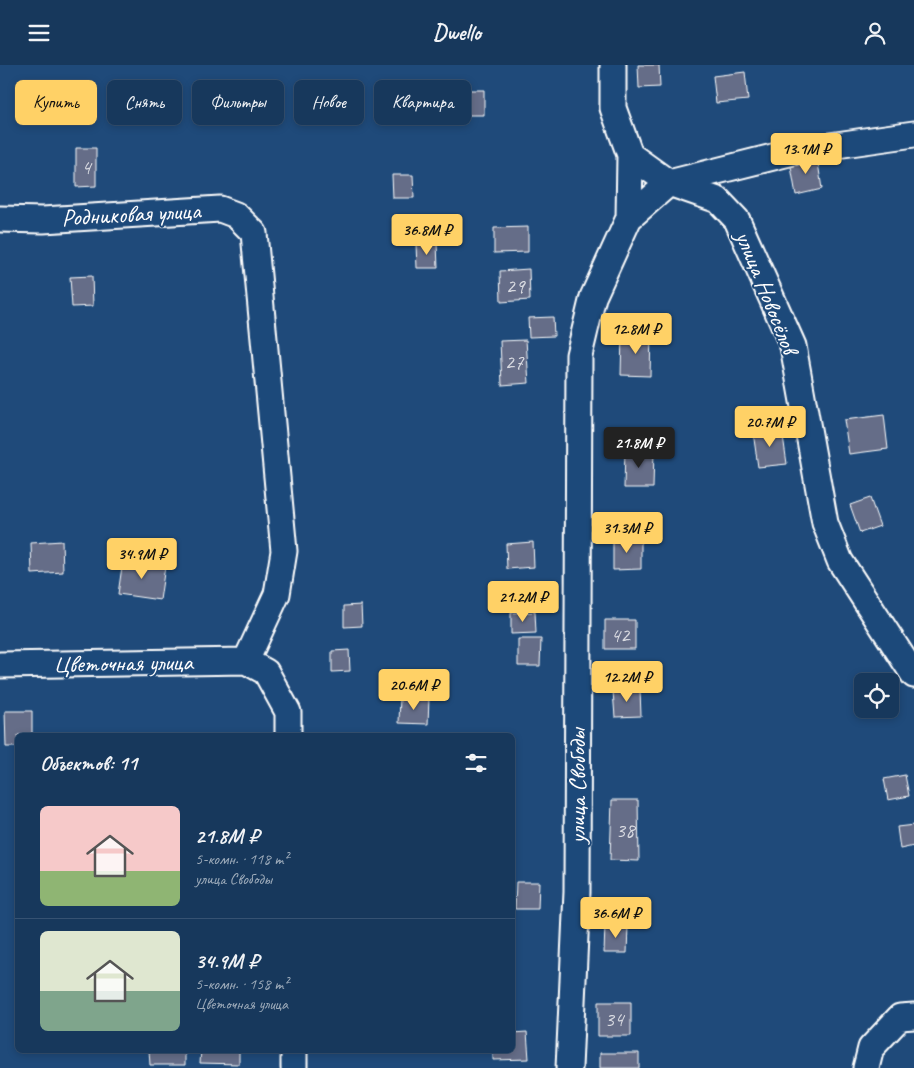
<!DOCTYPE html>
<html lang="ru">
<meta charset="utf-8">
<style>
:root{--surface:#17385c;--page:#244365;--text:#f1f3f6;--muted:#9eacbb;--line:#365272;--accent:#ffd166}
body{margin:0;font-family:Caveat,sans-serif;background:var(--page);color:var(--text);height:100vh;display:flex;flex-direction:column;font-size:19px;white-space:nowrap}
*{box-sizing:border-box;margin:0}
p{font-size:16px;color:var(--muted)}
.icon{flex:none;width:28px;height:28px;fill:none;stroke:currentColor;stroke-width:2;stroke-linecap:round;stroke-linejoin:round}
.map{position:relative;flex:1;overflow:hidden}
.panel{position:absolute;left:15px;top:668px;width:500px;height:320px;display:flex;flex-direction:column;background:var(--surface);border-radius:8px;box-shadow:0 2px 8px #0003,0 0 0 1px var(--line)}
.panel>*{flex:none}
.hud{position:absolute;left:15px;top:15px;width:500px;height:45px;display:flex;gap:10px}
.fabs{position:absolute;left:854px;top:608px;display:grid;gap:10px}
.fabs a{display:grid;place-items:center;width:45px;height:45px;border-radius:8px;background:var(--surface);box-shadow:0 2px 8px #0003,0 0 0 1px var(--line);font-size:25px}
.price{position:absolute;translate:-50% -42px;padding:0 11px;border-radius:5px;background:var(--accent);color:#111;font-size:16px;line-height:32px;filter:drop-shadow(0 1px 2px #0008)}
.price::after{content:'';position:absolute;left:50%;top:30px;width:15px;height:11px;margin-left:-8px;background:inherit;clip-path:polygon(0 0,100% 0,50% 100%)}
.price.selected{background:#222;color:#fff}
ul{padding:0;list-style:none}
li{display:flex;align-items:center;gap:15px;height:125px;padding:0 25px}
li+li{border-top:1px solid var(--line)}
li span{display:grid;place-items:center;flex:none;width:140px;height:100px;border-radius:8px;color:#555}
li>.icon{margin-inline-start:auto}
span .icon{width:60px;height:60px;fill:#fffc;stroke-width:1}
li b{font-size:21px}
h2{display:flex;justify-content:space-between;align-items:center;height:60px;padding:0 25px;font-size:21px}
.pill{padding:0 18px;border-radius:8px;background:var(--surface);box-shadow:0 2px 8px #0003,0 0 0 1px var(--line);font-size:18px;line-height:45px}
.pill.selected{background:var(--accent);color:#111}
header{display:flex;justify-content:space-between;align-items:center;height:65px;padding:0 25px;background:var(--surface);font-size:22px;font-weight:700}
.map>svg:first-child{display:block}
.building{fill:#656d88;stroke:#fff}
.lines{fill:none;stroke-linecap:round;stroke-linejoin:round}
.street-casing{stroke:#fff;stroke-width:29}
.street{stroke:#1f4a7a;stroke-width:25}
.labels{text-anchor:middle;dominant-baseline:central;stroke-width:4;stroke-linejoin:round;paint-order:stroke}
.number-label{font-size:21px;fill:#d8dae1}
.street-label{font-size:24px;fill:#fff;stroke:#1f4a7a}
</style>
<header><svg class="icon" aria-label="menu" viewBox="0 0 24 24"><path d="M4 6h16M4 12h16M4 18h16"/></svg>Dwello<svg class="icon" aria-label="person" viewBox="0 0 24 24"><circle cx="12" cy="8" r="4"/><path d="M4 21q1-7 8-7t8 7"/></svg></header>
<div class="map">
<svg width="914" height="1003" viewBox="0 0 914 1003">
<rect width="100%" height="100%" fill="#1f4a7a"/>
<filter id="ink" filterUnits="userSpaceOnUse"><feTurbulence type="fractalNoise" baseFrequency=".02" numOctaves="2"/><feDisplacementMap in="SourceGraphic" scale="10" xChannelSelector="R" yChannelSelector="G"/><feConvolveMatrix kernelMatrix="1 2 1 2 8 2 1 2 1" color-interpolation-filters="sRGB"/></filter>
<g filter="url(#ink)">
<path class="building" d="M638 0H659L660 22 639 23Z
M745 7 748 35 716 38 713 11Z
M463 25H484V50H463Z
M76 83H96V121L76 122Z
M817 91 822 124 796 130 790 96Z
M392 110H413L414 133H393Z
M528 162V187L494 188V163Z
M437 178 438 203H417L416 179Z
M529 204 530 235 501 237 500 206Z
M92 211 93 241 72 242 70 212Z
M553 252 554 271 529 272 528 253Z
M622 269H651L650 311 621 310Z
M526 275 529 318 502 320 500 276Z
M884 350 888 384 849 389 844 355Z
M782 364 787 399 758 402 753 367Z
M625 385H654L653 423H624Z
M870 433 880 461 860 468 850 440Z
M613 473H641V504L613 505Z
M62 476 63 507 32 509 31 478Z
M533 477 534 502 507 504 506 479Z
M123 495 165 501 160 535 118 529Z
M361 540 362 561 344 562V541Z
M535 547 536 568 511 569V548Z
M605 555H635V584H605Z
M518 574H541L540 601H518Z
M349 585 350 606 332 607V586Z
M640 625 641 651 615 652 613 626Z
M400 632 429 633 428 659 399 658Z
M5 646H32V670H18V682H6Z
M905 710 909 731 888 735 884 714Z
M612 735H638L639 796 610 795Z
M914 760V781L900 784 897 762Z
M516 817H539L538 844H515Z
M605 860 628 861 627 888H604Z
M598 937H631V971H598Z
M527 967 529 994 493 995V985H512V968Z
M149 985H185V1000H150Z
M201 985H239V999L200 998Z
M600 988H639V1003H600Z"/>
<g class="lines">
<g class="street-casing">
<path id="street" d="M630 90 669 118 718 135 737 155 793 281 825 458 840 496 914 610
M629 153 669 118 801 85 914 69
M0 154 43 155 220 144 236 150 254 168 284 486 277 529 246 596
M246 596 266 607 288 647V670
M0 600 246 596
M294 985V1003
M569 1003 577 827 579 290 593 232 629 153 630 90 613 43V0
M866 1003 871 983 900 952 914 951"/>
</g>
<use href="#street" class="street"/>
</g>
</g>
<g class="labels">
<g class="number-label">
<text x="86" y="102">4</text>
<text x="515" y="221">29</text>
<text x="514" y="297">27</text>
<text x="620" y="570">42</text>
<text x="625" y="765">38</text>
<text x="614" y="954">34</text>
</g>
<g class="street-label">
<text transform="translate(131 149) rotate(-3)">Родниковая улица</text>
<text transform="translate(767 227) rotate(68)">улица Новосёлов</text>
<text transform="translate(123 598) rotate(-1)">Цветочная улица</text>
<text transform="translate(577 721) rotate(-90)">улица Свободы</text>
</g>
</g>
</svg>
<div class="fabs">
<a><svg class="icon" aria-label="locate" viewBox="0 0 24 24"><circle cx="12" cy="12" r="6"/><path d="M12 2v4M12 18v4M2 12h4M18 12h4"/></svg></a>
</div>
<b class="price" style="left:806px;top:110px">13.1M ₽</b>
<b class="price" style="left:427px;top:191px">36.8M ₽</b>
<b class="price" style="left:636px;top:290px">12.8M ₽</b>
<b class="price" style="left:770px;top:383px">20.7M ₽</b>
<b class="price selected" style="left:639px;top:404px">21.8M ₽</b>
<b class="price" style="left:627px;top:489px">31.3M ₽</b>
<b class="price" style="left:142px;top:515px">34.9M ₽</b>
<b class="price" style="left:523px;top:558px">21.2M ₽</b>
<b class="price" style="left:627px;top:638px">12.2M ₽</b>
<b class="price" style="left:414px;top:646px">20.6M ₽</b>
<b class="price" style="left:616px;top:874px">36.6M ₽</b>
<div class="hud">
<a class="pill selected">Купить</a>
<a class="pill">Снять</a>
<a class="pill">Фильтры</a>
<a class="pill">Новое</a>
<a class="pill">Квартира</a>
</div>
<section class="panel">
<h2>Объектов: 11<svg class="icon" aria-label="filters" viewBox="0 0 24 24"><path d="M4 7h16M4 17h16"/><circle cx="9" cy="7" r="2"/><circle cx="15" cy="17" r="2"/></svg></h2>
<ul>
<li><span style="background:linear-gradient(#f6c9c9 65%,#8fb573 0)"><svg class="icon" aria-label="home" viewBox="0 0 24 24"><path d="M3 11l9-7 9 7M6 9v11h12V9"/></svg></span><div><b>21.8M ₽</b><p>5-комн. · 118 m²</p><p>улица Свободы</p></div></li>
<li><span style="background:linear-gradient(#dfe7d0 60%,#7fa58c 0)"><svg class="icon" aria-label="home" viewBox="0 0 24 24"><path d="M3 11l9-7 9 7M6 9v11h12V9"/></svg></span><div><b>34.9M ₽</b><p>5-комн. · 158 m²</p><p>Цветочная улица</p></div></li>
</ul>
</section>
</div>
